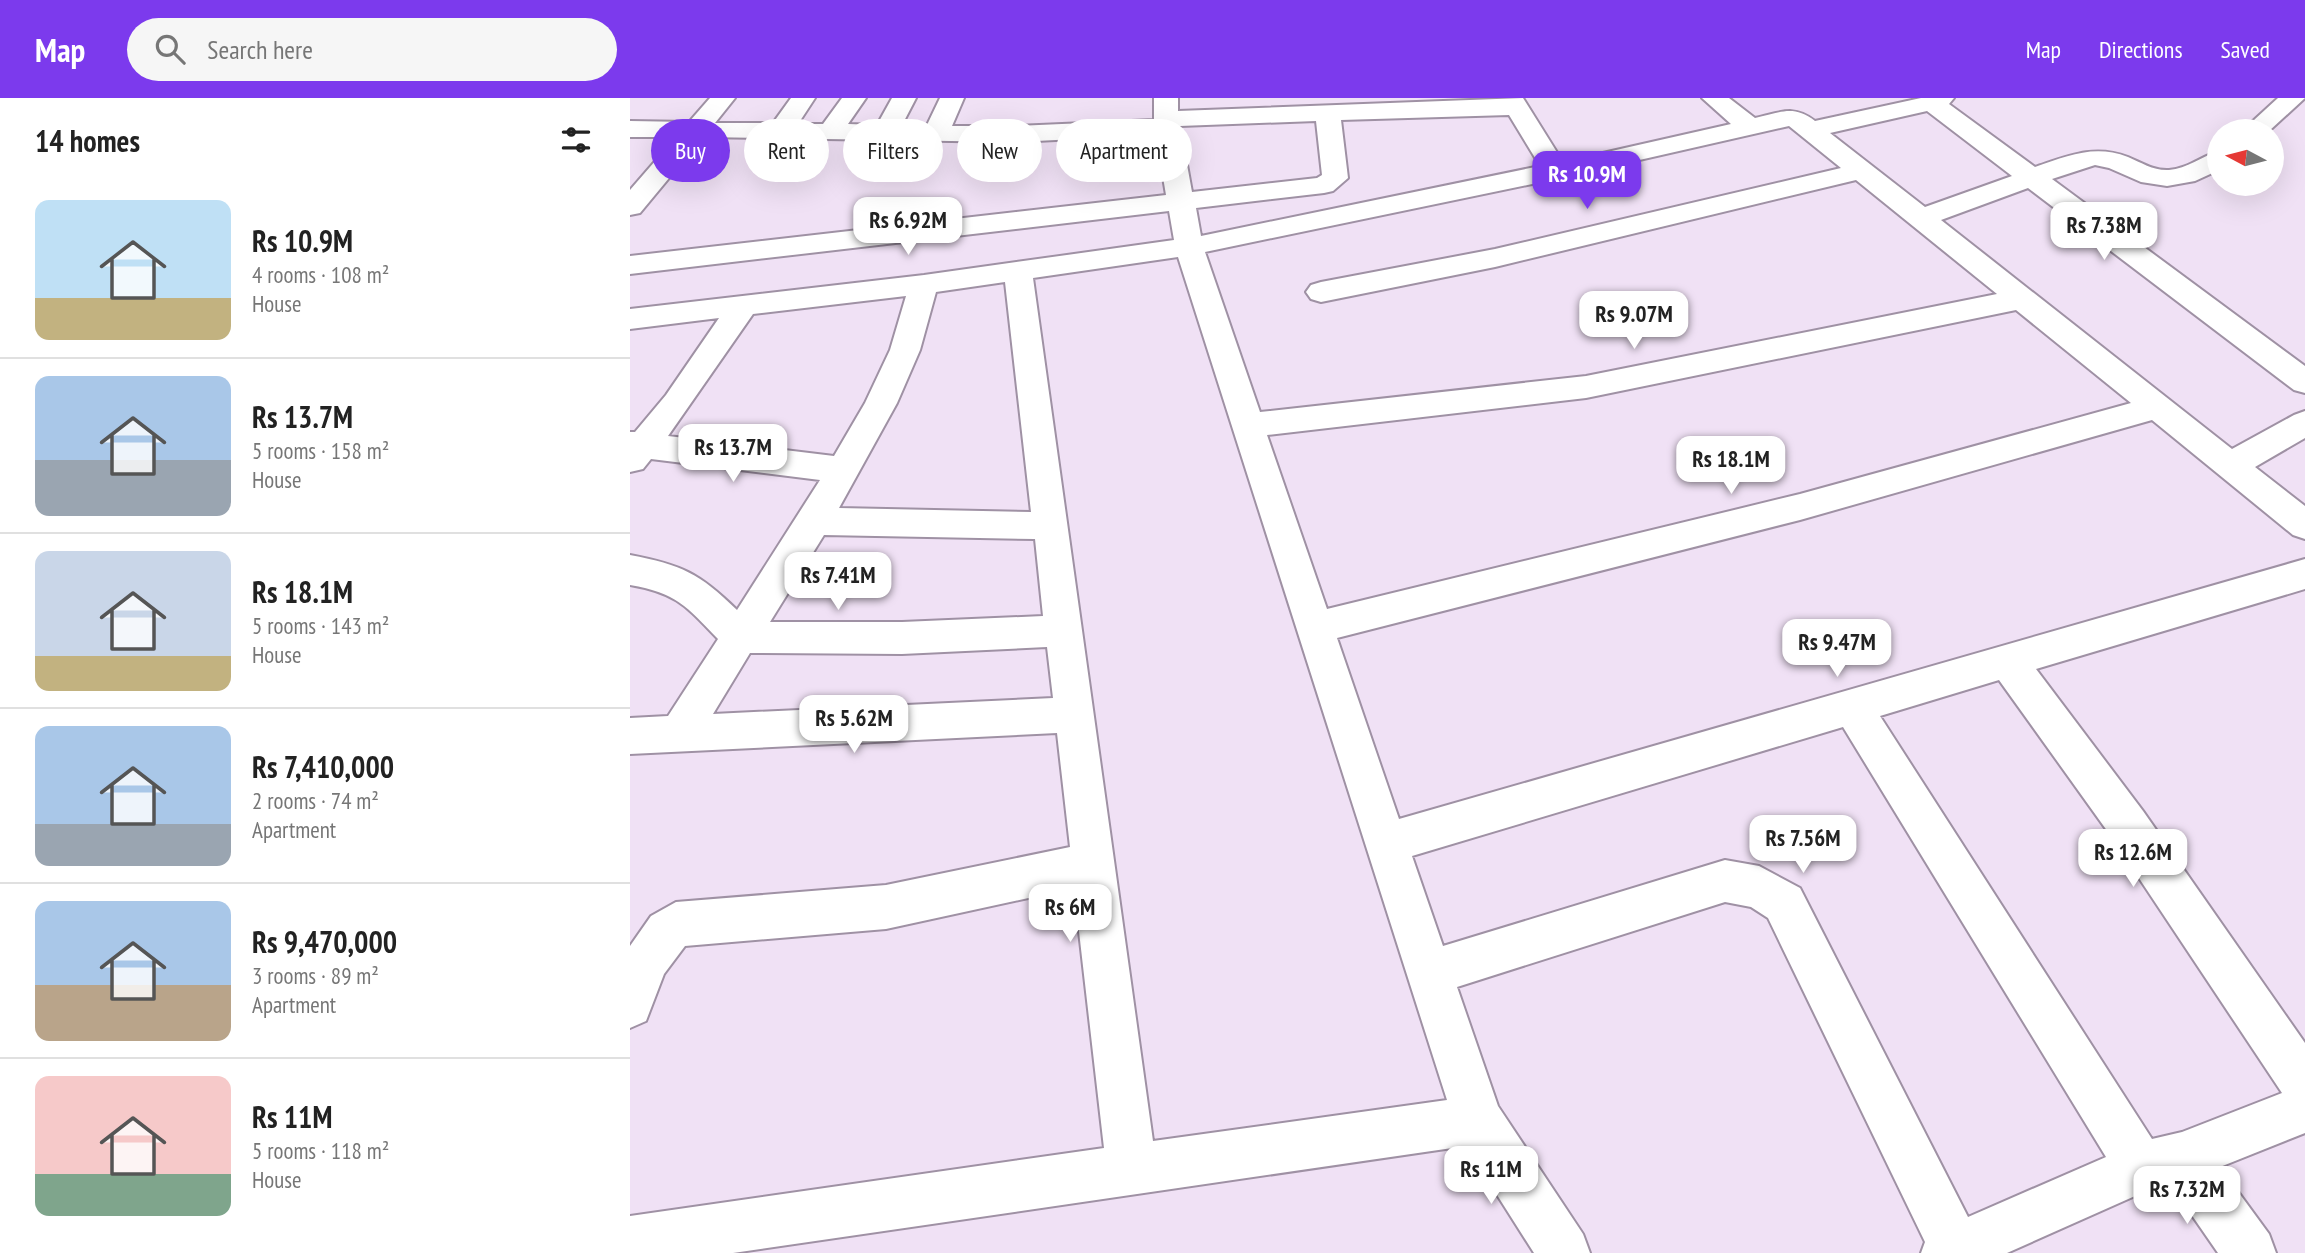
<!DOCTYPE html>
<meta charset="utf-8">
<style>
:root{--surface:#fff;--page:#f6f6f6;--text:#222;--muted:#767676;--line:#e0e0e0;--accent:#7c3aed}
body{margin:0;font-family:"PT Sans Narrow",sans-serif;background:var(--page);color:var(--text);height:100vh;display:flex;flex-direction:column;font-size:26px;white-space:nowrap}
*{box-sizing:border-box;margin:0}
p{font-size:23px;color:var(--muted)}
.icon{flex:none;width:38px;height:38px;fill:none;stroke:currentColor;stroke-width:2;stroke-linecap:round;stroke-linejoin:round}
.map{position:relative;flex:1;overflow:hidden}
.drawer{display:flex;flex-direction:column;background:var(--surface);width:630px}
.drawer>*{flex:none}
.top-card{position:absolute;left:21px;top:21px;width:665px;height:63px;display:flex;gap:14px}
.needle{width:46px;rotate:277deg}
.controls{position:absolute;left:1577px;top:21px;display:grid;gap:14px}
.controls a{display:grid;place-items:center;width:77px;height:77px;border-radius:50%;background:var(--surface);box-shadow:0 7px 28px #0002;font-size:35px}
.price{position:absolute;translate:-50% -60px;padding:0 16px;border-radius:14px;background:#fff;color:#222;font-size:23px;line-height:46px;filter:drop-shadow(0 2px 4px #0008)}
.price::after{content:'';position:absolute;left:50%;top:42px;width:21px;height:16px;margin-left:-10px;background:inherit;clip-path:polygon(0 0,100% 0,50% 100%)}
.price.on{background:var(--accent);color:#fff}
ul{padding:0;list-style:none}
li{display:flex;align-items:center;gap:21px;height:175px;padding:0 35px}
li+li{border-top:2px solid var(--line)}
li span{display:grid;place-items:center;flex:none;width:196px;height:140px;border-radius:14px;color:#555}
li>.icon{margin-inline-start:auto}
span .icon{width:84px;height:84px;fill:#fffc;stroke-width:1}
li b{font-size:30px}
h2{display:flex;justify-content:space-between;align-items:center;height:84px;padding:0 35px;font-size:30px}
.tag{padding:0 24px;border-radius:32px;background:var(--surface);box-shadow:0 7px 28px #0002;font-size:24px;line-height:63px}
.tag.on{background:var(--accent);color:#fff}
header{display:flex;align-items:center;gap:42px;box-sizing:border-box;height:98px;padding:0 35px;background:var(--accent);color:#fff}
header strong{font-size:33px}
nav{display:flex;gap:38px;margin-inline-start:auto;font-size:24px}
.search{width:490px;height:63px;background:var(--page);display:flex;align-items:center;gap:18px;box-sizing:border-box;padding:0 24px;border-radius:38px;color:var(--muted);font-size:26px}
main{display:flex;flex:1;min-height:0}
.map>svg:first-child{display:block}
.lines{fill:none;stroke-linecap:round;stroke-linejoin:round}
.minor-casing{stroke:#9f91a4;stroke-width:4}
.minor{fill:#fff;fill-rule:evenodd}
</style>
<header>
<strong>Map</strong>
<div class="search"><svg class="icon" aria-label="search" viewBox="0 0 24 24"><circle cx="10" cy="10" r="6"/><path d="M15 15l6 6"/></svg>Search here</div>
<nav><a>Map</a><a>Directions</a><a>Saved</a></nav>
</header>
<main>
<section class="drawer">
<h2>14 homes<svg class="icon" aria-label="filters" viewBox="0 0 24 24"><path d="M4 7h16M4 17h16"/><circle cx="9" cy="7" r="2"/><circle cx="15" cy="17" r="2"/></svg></h2>
<ul>
<li><span style="background:linear-gradient(#bfe0f5 70%,#c2b280 0)"><svg class="icon" aria-label="home" viewBox="0 0 24 24"><path d="M3 11l9-7 9 7M6 9v11h12V9"/></svg></span><div><b>Rs 10.9M</b><p>4 rooms · 108 m²</p><p>House</p></div></li>
<li><span style="background:linear-gradient(#a9c7e8 60%,#9aa5b1 0)"><svg class="icon" aria-label="home" viewBox="0 0 24 24"><path d="M3 11l9-7 9 7M6 9v11h12V9"/></svg></span><div><b>Rs 13.7M</b><p>5 rooms · 158 m²</p><p>House</p></div></li>
<li><span style="background:linear-gradient(#c9d6e8 75%,#c2b280 0)"><svg class="icon" aria-label="home" viewBox="0 0 24 24"><path d="M3 11l9-7 9 7M6 9v11h12V9"/></svg></span><div><b>Rs 18.1M</b><p>5 rooms · 143 m²</p><p>House</p></div></li>
<li><span style="background:linear-gradient(#a9c7e8 70%,#9aa5b1 0)"><svg class="icon" aria-label="home" viewBox="0 0 24 24"><path d="M3 11l9-7 9 7M6 9v11h12V9"/></svg></span><div><b>Rs 7,410,000</b><p>2 rooms · 74 m²</p><p>Apartment</p></div></li>
<li><span style="background:linear-gradient(#a9c7e8 60%,#b9a48a 0)"><svg class="icon" aria-label="home" viewBox="0 0 24 24"><path d="M3 11l9-7 9 7M6 9v11h12V9"/></svg></span><div><b>Rs 9,470,000</b><p>3 rooms · 89 m²</p><p>Apartment</p></div></li>
<li><span style="background:linear-gradient(#f6c9c9 70%,#7fa58c 0)"><svg class="icon" aria-label="home" viewBox="0 0 24 24"><path d="M3 11l9-7 9 7M6 9v11h12V9"/></svg></span><div><b>Rs 11M</b><p>5 rooms · 118 m²</p><p>House</p></div></li>
</ul>
</section>
<div class="map">
<svg width="1675" height="1155" viewBox="0 0 1675 1155">
<rect width="100%" height="100%" fill="#f0e1f5"/>
<g class="lines">
<g class="minor-casing">
<path id="minor" d="M80 0H105L85 25H143L161 0H185L168 26H193L212 0H236L218 26 247 27 262 0H286L272 27H297L310 0H334L322 28H384L524 22V0H548V13L893 0 933 64 1101 26 1072 0H1099L1125 20C1150 15 1163 6 1185 23L1291 0H1324L1319 6 1405 69C1438 58 1464 46 1498 59 1512 65 1524 73 1539 72 1557 71 1572 58 1589 53V72L1565 83 1537 88 1511 84 1479 70 1465 67 1422 81 1675 268V295L1664 292 1398 90 1311 122 1602 351 1664 317 1675 313V340L1625 369 1675 408V441L1663 437 1522 322 1170 422 707 540 769 721 1675 461V491L1406 571 1513 713 1675 945V1035L1590 1069 1639 1136 1646 1155H1588L1541 1087 1514 1094 1377 1155H1291L1295 1144 1138 820 1121 809 1095 804 827 889 868 1008 953 1136 960 1155H904L836 1048 103 1155H0V1118L474 1050 444 790 256 831 55 848 34 876 16 923 0 930V848L21 818 46 804 256 787 440 749 427 635 0 656V620L38 618 88 541C56 508 47 495 0 487V457C52 467 69 475 107 512L190 382 21 361 13 371 0 374V334H5L36 297 89 220 0 231V211L294 177 544 142 539 113 0 176V158L536 97 526 37 384 44 73 39 10 115 0 117V92L46 39H0V23L59 24ZM1297 13 1382 78 1295 109 1200 35ZM879 17 910 68 571 138 566 110 694 95 703 93 718 80 711 22ZM686 23 692 77 687 80 562 94 550 28ZM1159 28 1211 70 865 151 691 184 681 187 676 194 681 201 691 204 865 169 1226 82 1367 196 956 278 630 314 575 154 926 81ZM548 159 817 1002 523 1043 403 180ZM375 184 401 414 209 410 267 305 290 252 306 194ZM276 198 260 252 235 305 204 358 38 338 123 216ZM1386 212 1501 305 1170 396 697 511 637 337 956 300ZM194 437 405 441 413 518 272 524H140ZM417 549 423 600 83 616 120 555 272 556ZM1369 582 1483 741 1652 995 1552 1034 1522 1041 1250 618ZM1213 629 1476 1059 1338 1119 1170 790 1129 768 1095 762 813 848 782 758Z
M1648 0H1675L1639 33H1612Z"/>
</g>
<use href="#minor" class="minor"/>
</g>
</svg>
<div class="controls">
<a><svg class="needle" viewBox="-14 -14 28 28"><path d="M0-13l5 13h-10z" fill="#e53935"/><path d="M0 13l5-13h-10z" fill="#767676"/></svg></a>
</div>
<b class="price on" style="left:957px;top:113px">Rs 10.9M</b>
<b class="price" style="left:278px;top:159px">Rs 6.92M</b>
<b class="price" style="left:1474px;top:164px">Rs 7.38M</b>
<b class="price" style="left:1004px;top:253px">Rs 9.07M</b>
<b class="price" style="left:103px;top:386px">Rs 13.7M</b>
<b class="price" style="left:1101px;top:398px">Rs 18.1M</b>
<b class="price" style="left:208px;top:514px">Rs 7.41M</b>
<b class="price" style="left:1207px;top:581px">Rs 9.47M</b>
<b class="price" style="left:224px;top:657px">Rs 5.62M</b>
<b class="price" style="left:1173px;top:777px">Rs 7.56M</b>
<b class="price" style="left:1503px;top:791px">Rs 12.6M</b>
<b class="price" style="left:440px;top:846px">Rs 6M</b>
<b class="price" style="left:861px;top:1108px">Rs 11M</b>
<b class="price" style="left:1557px;top:1128px">Rs 7.32M</b>
<div class="top-card">
<a class="tag on">Buy</a>
<a class="tag">Rent</a>
<a class="tag">Filters</a>
<a class="tag">New</a>
<a class="tag">Apartment</a>
</div>
</div>
</main>
